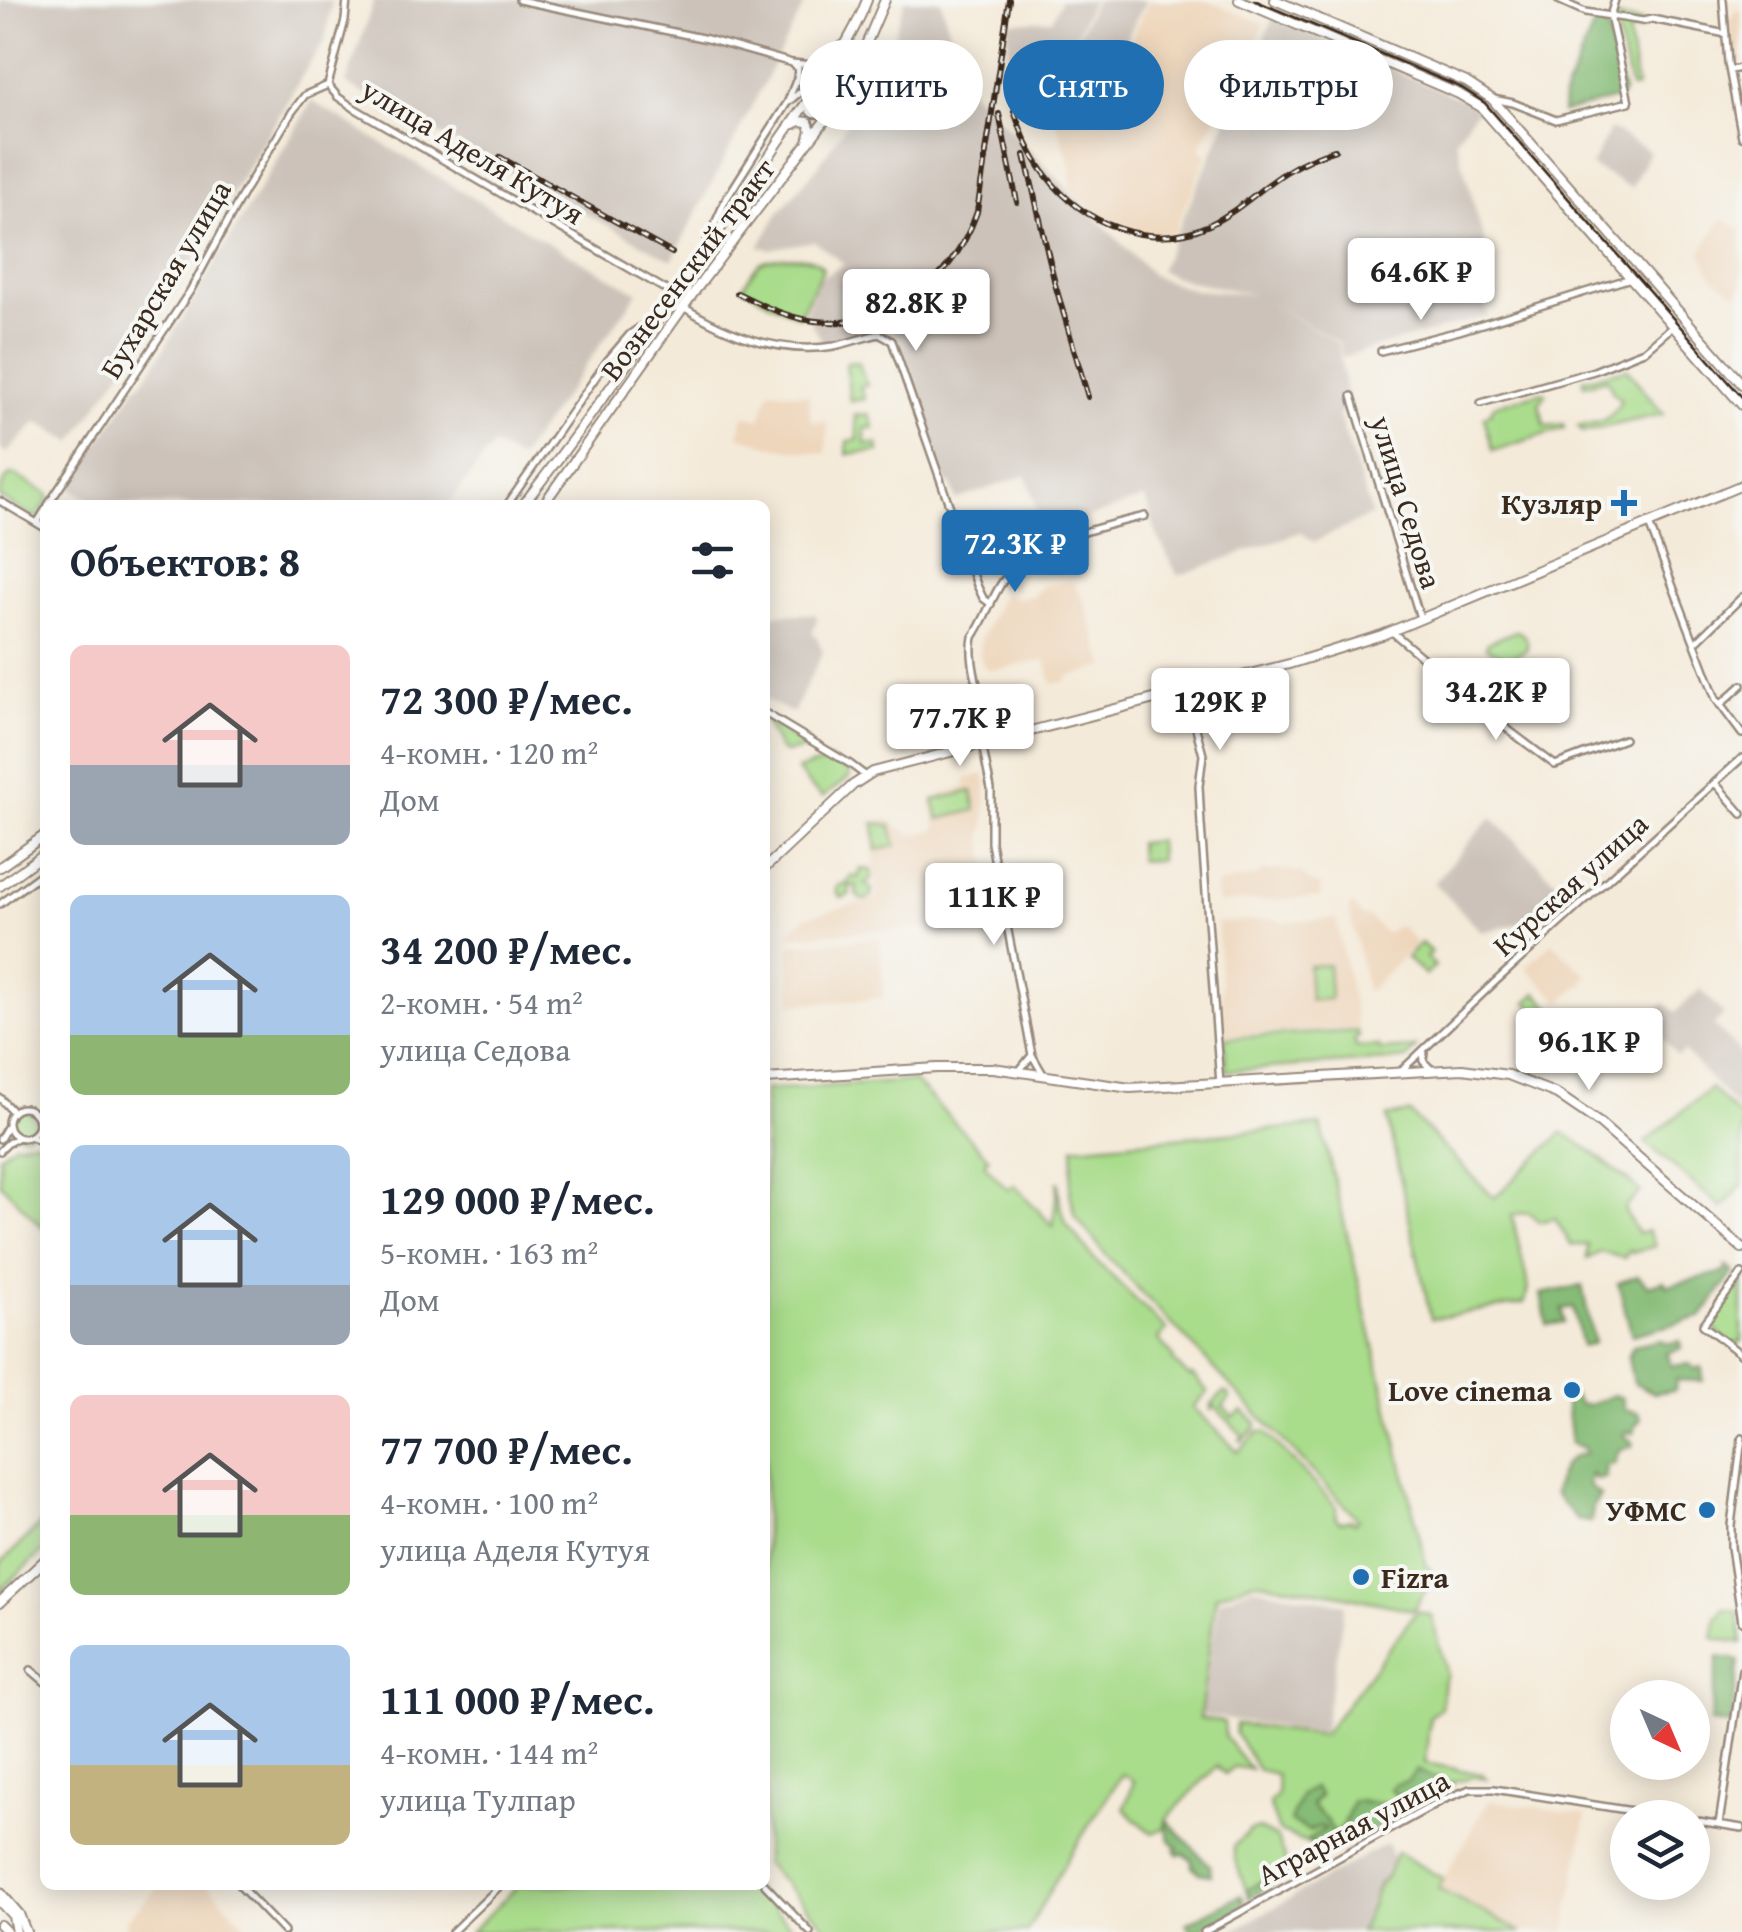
<!DOCTYPE html>
<html lang="ru">
<meta charset="utf-8">
<style>
:root{--surface:#fff;--page:#f2f2f3;--text:#1f2937;--muted:#747a83;--accent:#1f6fb2}
body{margin:0;font-family:"Gentium Book Plus",serif;background:var(--page);color:var(--text);height:100vh;display:flex;flex-direction:column;font-size:38px;white-space:nowrap}
*{box-sizing:border-box;margin:0}
p{font-size:32px;color:var(--muted)}
.icon{flex:none;width:55px;height:55px;fill:none;stroke:currentColor;stroke-width:2;stroke-linecap:round;stroke-linejoin:round}
.map{position:relative;flex:1;overflow:hidden}
.side{position:absolute;left:40px;top:500px;width:730px;height:1390px;display:flex;flex-direction:column;background:var(--surface);border-radius:15px;box-shadow:0 5px 25px #0003}
.side>*{flex:none}
.banner{position:absolute;left:800px;top:40px;width:790px;height:90px;display:flex;gap:20px}
.needle{width:65px;rotate:136deg}
.tools{position:absolute;left:1610px;top:1680px;display:grid;gap:20px}
.tools a{display:grid;place-items:center;width:100px;height:100px;border-radius:50%;background:var(--surface);box-shadow:0 5px 25px #0003;font-size:50px}
.price{position:absolute;translate:-50% -85px;padding:0 22px;border-radius:10px;background:#fff;color:#222;font-size:32px;line-height:65px;filter:drop-shadow(0 2px 5px #0008)}
.price::after{content:'';position:absolute;left:50%;top:60px;width:30px;height:22px;margin-left:-15px;background:inherit;clip-path:polygon(0 0,100% 0,50% 100%)}
.price.current{background:var(--accent);color:#fff}
ul{padding:0;list-style:none}
li{display:flex;align-items:center;gap:30px;height:250px;padding:0 30px}
li span{display:grid;place-items:center;flex:none;width:280px;height:200px;border-radius:15px;color:#555}
li>.icon{margin-inline-start:auto}
span .icon{width:120px;height:120px;fill:#fffc;stroke-width:1}
li b{font-size:42px}
h2{display:flex;justify-content:space-between;align-items:center;height:120px;padding:0 30px;font-size:42px}
.pill{padding:0 35px;border-radius:45px;background:var(--surface);box-shadow:0 5px 25px #0003;font-size:35px;line-height:90px}
.pill.current{background:var(--accent);color:#fff}
.map>svg:first-child{display:block}
.built{fill:#eed6bb}
.industrial{fill:#ccc2b9}
.green{fill:#a9dc8b;stroke:#728354;stroke-width:2.5}
.forest{fill:#86bc77;stroke:#60734a;stroke-width:2.5}
.lines{fill:none;stroke-linecap:round;stroke-linejoin:round}
.minor-casing{stroke:#988a7c;stroke-width:10}
.major-casing{stroke:#988a7c;stroke-width:12}
.minor{stroke:#fff;stroke-width:5}
.major{stroke:#fff;stroke-width:8}
.tram{stroke:#3b2a1e;stroke-width:2.5}
.rail-casing{stroke:#3b2a1e;stroke-width:6}
.rail{stroke:#f6f6f2;stroke-width:2.5;stroke-dasharray:8;stroke-linecap:butt}
.poi-dot{fill:#1f6fb2;stroke:#f6f6f2;stroke-width:4}
.labels{text-anchor:middle;dominant-baseline:central;stroke-width:8;stroke-linejoin:round;paint-order:stroke}
.street-label{font-size:30px;fill:#3b2a1e;stroke:#f6f6f2}
.poi-label{font-size:30px;font-weight:bold;fill:#3b2a1e;stroke:#f6f6f2;text-anchor:end}
</style>
<div class="map">
<svg width="1742" height="1932" viewBox="0 0 1742 1932">
<rect width="100%" height="100%" fill="#f6f6f2"/>
<filter id="ink" filterUnits="userSpaceOnUse"><feTurbulence type="fractalNoise" baseFrequency=".01" numOctaves="2"/><feDisplacementMap in="SourceGraphic" scale="20" xChannelSelector="R" yChannelSelector="G"/><feConvolveMatrix kernelMatrix="1 2 1 2 8 2 1 2 1" color-interpolation-filters="sRGB"/></filter>
<filter id="wash" filterUnits="userSpaceOnUse"><feTurbulence type="fractalNoise" baseFrequency=".0048" numOctaves="4" result="noise"/><feDisplacementMap in="SourceGraphic" scale="40" xChannelSelector="R" yChannelSelector="G"/><feGaussianBlur stdDeviation="2.25" result="paint"/><feColorMatrix in="noise" values="0 0 0 0 0 0 0 0 0 0 0 0 0 0 0 0 0 1.4 0 .05"/><feComposite in="paint" operator="in"/></filter>
<g filter="url(#wash)">
<rect width="100%" height="100%" fill="#f4ead9"/>
<path class="built" d="M1149 0H1204L1264 24 1200 147 1207 156 1173 234 1140 232 1106 220 1071 190 1072 169 1048 96 1111 84Z
M1738 10 1742 11V63L1733 64 1729 20Z
M1722 218 1742 230V287L1737 294 1712 276 1701 252Z
M770 390 809 395 811 421 828 422 826 454 777 448 738 436 744 415 760 419Z
M1072 580 1087 608 1105 667 1067 677V681L1052 684 1046 660 994 670 984 667 979 652 981 638 1003 593 1015 598 1032 596 1043 586Z
M984 774 986 784 985 827 982 835 998 924 785 936 805 917 877 899 872 822 887 819 913 835 937 829 931 800 942 797V794L966 787 965 779Z
M1291 870 1296 873 1299 871 1311 883 1320 885V897L1218 903 1216 885 1259 876 1261 872Z
M1352 905 1365 918 1368 916 1386 934 1396 926 1398 928 1401 926 1417 943 1367 992 1349 909Z
M1279 919V922L1336 919 1358 1028 1224 1035 1217 923Z
M880 938 884 998 792 1004 789 948 793 944Z
M1552 942 1588 976 1583 981 1584 985 1577 987 1561 1003 1526 967Z
M1489 1800 1586 1815 1565 1932H1522L1438 1888Z
M161 1885H208L249 1928 244 1932H126L125 1920Z"/>
<path class="industrial" d="M0 0H332L325 41 305 71 179 285 73 442 37 422 7 453 0 449Z
M374 0H807L672 260 346 84Z
M905 0H941L962 81 1153 276 1194 290 1254 294 1189 281 1159 271 1273 18 1470 103 1479 110 1471 117 1456 139 1491 266 1494 286 1493 290 1482 294 1488 316 1342 357 1339 343 1263 299 1338 344 1349 410 1338 414 1372 515 1314 542 1300 532 1178 576 1157 535 1145 498 1045 533 1026 475 956 500 951 484H946L892 324 823 342 805 313 820 278 844 264 814 241 770 249 759 247 779 212 817 167 882 72Z
M1061 0H1092L1069 49 1071 51 1095 0H1146L1112 68 1102 65 1095 82 1059 86V89L1049 91 1014 95 1008 67V22L1052 20Z
M312 101 536 236 638 292 519 459 493 445 448 505H98L68 487 138 385H140L155 364Z
M1610 129 1650 151 1631 188 1591 166Z
M776 614H816L817 621 812 634 816 636 823 652 793 713 765 700V617Z
M1491 817 1574 899 1556 915 1482 932 1434 883Z
M1701 989 1724 1015 1714 1025 1742 1055V1113L1684 1051 1677 1056 1661 1036 1664 1029 1651 1016 1664 1002 1675 1012Z
M1252 1587 1345 1604 1323 1733 1202 1715 1219 1601Z
M1387 1843 1393 1858 1388 1869 1384 1872 1386 1876 1380 1881 1367 1907 1359 1932H1231Z"/>
<path class="green" d="M1614 18 1642 22V29L1628 31 1637 88 1631 89Z
M783 257C797 258 816 255 823 269L799 316 767 301 743 287C758 264 754 261 783 257Z
M858 362 867 385 860 386 865 399 850 401 846 363Z
M1627 369 1663 414 1583 432 1578 426C1602 421 1610 423 1621 400L1613 392 1607 379 1584 385 1583 379Z
M1543 392 1546 394 1539 403 1545 426 1563 424 1564 428 1493 451 1484 417 1491 412 1494 405Z
M869 414 874 428H865V444H877L879 451 847 454 848 441 858 440 855 415Z
M13 474 48 494 49 499 38 516 33 517 0 498C0 488 4 477 13 474Z
M1516 631C1524 632 1530 643 1526 650L1507 659 1486 647 1487 643Z
M765 721 811 748 785 753 779 749Z
M831 760 850 773 849 778 823 797 811 787 797 770Z
M972 791 976 810 939 819 934 800Z
M874 823 891 825 896 846 877 850Z
M1158 841 1159 860 1139 861 1138 843Z
M861 869 871 870 872 873 871 880 865 883 872 889 871 897 866 900 860 899 856 894 857 886H850L849 895 841 898 836 891 837 887 843 884 848 885V880L852 876 858 878Z
M1421 943 1431 952 1426 957 1435 966 1425 975 1406 958Z
M1328 965 1330 999 1310 1000 1308 966Z
M1537 993 1558 1016 1554 1021 1544 1020 1527 1002Z
M1357 1031 1359 1037 1354 1040 1356 1047 1378 1046 1379 1050 1416 1048 1406 1059 1226 1071 1224 1038Z
M914 1081 989 1158 984 1164 1008 1190 1014 1185 1053 1226 1058 1181 1060 1204 1066 1223 1093 1258 1167 1330 1158 1339 1174 1357 1172 1360 1189 1377 1192 1375 1208 1392 1193 1407 1238 1452 1259 1432H1265L1337 1507 1336 1518 1340 1522 1351 1520 1354 1523 1358 1519 1106 1255 1076 1217 1070 1193 1074 1147 1321 1125 1426 1564 1435 1575 1413 1610 1336 1594 1254 1581 1216 1596 1200 1718 1224 1722 1225 1737 1250 1769 1234 1767 1225 1774 1217 1766 1166 1819 1165 1828 1152 1833 1124 1809 1134 1781 1122 1774 1066 1861 1027 1932H831L765 1863V1090Z
M1711 1088 1742 1120V1185L1722 1208 1645 1142Z
M11 1123a12 12 0 1 1 24 0a12 12 0 1 1-24 0Z
M1410 1113 1494 1198 1563 1132 1591 1151 1641 1191 1624 1209 1638 1234 1648 1231 1655 1246 1632 1253 1630 1250 1624 1258 1601 1252 1587 1259 1588 1245H1571L1555 1218 1539 1222 1529 1212 1512 1215 1529 1290 1524 1303 1431 1319 1387 1117Z
M34 1140 45 1147V1230L0 1183V1155L14 1144Z
M1742 1281V1341L1733 1346 1711 1327 1712 1323Z
M1223 1393H1227L1230 1398 1223 1407 1233 1417 1243 1411 1257 1423 1256 1428 1242 1441 1240 1440 1243 1436 1215 1407 1211 1410V1406Z
M45 1520V1549L0 1591V1564Z
M1723 1609 1738 1611 1742 1643 1713 1638 1717 1616H1720Z
M1417 1611 1431 1615 1447 1675 1444 1680 1441 1708 1430 1716 1425 1763 1481 1774 1486 1779 1474 1777 1453 1781 1452 1785 1438 1777 1394 1785 1391 1789 1402 1799 1385 1804 1353 1801 1343 1828 1334 1836 1326 1820 1311 1804 1320 1795 1314 1788 1301 1795 1320 1826 1325 1829 1310 1838 1309 1843 1279 1831 1269 1803 1277 1795 1276 1774 1258 1770 1235 1733 1236 1724 1323 1735Z
M1258 1829 1276 1837 1291 1874 1286 1868 1248 1889 1249 1898 1234 1857V1846L1250 1830Z
M1397 1852 1443 1879 1438 1889 1522 1932H1360L1379 1884 1387 1876Z
M519 1885H751L797 1932H470Z"/>
<path class="forest" d="M1595 23 1606 24 1623 93 1619 98 1562 113 1563 97Z
M1726 1266 1734 1272 1701 1317 1632 1335 1618 1283 1638 1276 1648 1286 1664 1281 1667 1286 1725 1272Z
M1582 1286 1594 1343 1582 1346 1573 1307 1562 1309 1564 1322 1547 1325 1541 1294Z
M1661 1340 1665 1344 1680 1341 1681 1348 1667 1353 1672 1366 1690 1364 1694 1369 1702 1367 1703 1381 1676 1380 1675 1390 1654 1393 1633 1382 1628 1358 1633 1346Z
M1567 1391 1573 1394 1579 1404 1588 1406 1613 1395 1622 1398 1624 1409 1639 1413 1641 1419 1636 1424 1634 1433 1628 1432 1623 1435 1633 1442 1632 1446 1619 1450 1614 1464 1605 1465 1606 1477 1597 1480 1591 1474 1589 1486 1600 1495 1593 1507 1591 1522 1578 1520 1554 1494C1559 1472 1561 1458 1586 1453L1584 1448 1571 1443 1565 1396Z
M1718 1657 1739 1660 1731 1725 1710 1723Z
M1417 1770 1452 1785 1340 1849 1327 1851 1309 1843 1310 1838 1325 1829 1320 1826 1309 1831 1290 1822 1301 1795 1314 1788 1320 1795 1311 1805 1326 1820 1335 1835 1343 1827 1353 1801 1385 1804 1401 1799 1390 1789 1394 1785 1407 1781Z
M1168 1821 1210 1866 1211 1875 1199 1873 1192 1866V1860L1182 1853 1179 1855 1175 1850 1178 1848 1170 1840 1166 1825Z
M1287 1867 1291 1874 1249 1898 1248 1889Z
M1241 1895 1244 1902C1232 1916 1209 1925 1192 1932L1186 1924Z"/>
</g>
<g filter="url(#ink)">
<g class="lines">
<g class="minor-casing">
<path id="minor" d="M519 0 707 39 792 63 812 65 822 63 842 45
M1558 0 1585 12 1643 21 1652 19 1726 34
M1723 0 1728 63 1742 137
M1730 70 1742 68
M328 85 338 97 354 108 675 295
M328 85 345 20 347 0
M1493 99 1513 103 1556 120 1629 102 1610 16 1615 0
M788 101 797 78 798 68 794 65
M705 246 725 201 787 103 828 69
M685 308C729 335 781 355 834 346 849 343 864 337 879 334L892 341 977 585 983 598 991 604
M1381 351 1459 331 1631 278
M1352 396 1420 618
M1481 403 1594 371 1636 354 1644 351 1673 326
M0 501 45 528
M48 505 190 291 241 197 292 112 305 95 328 85
M507 505 607 361 630 334 662 312
M37 523 45 510
M1649 524 1716 699 1742 734
M1391 631 1506 728 1555 765 1624 739
M1696 642 1742 597
M1186 690 1203 755 1199 786 1201 825 1220 1084
M1720 705 1742 685
M765 713 850 764 866 776
M994 741C986 712 967 666 973 637 985 620 991 598 1003 581 1033 541 1099 527 1145 516
M982 744 991 789V843L1032 1055 1043 1074
M1715 783 1742 814
M0 904 45 871
M1424 1053 1423 1061 1432 1070
M1402 1070 1496 981 1742 758
M1019 1071 1032 1055
M0 1098 13 1112
M8 1123a15 15 0 1 1 30 0a15 15 0 1 1-30 0Z
M32 1137 45 1143
M0 1139 7 1127
M0 1151 8 1143 17 1138
M1742 1273 1703 1325 1742 1355
M1742 1438 1731 1525V1547L1742 1622
M31 1670 45 1682
M1692 1820 1742 1828
M1719 1824 1742 1670
M239 1885 284 1932
M765 1885 810 1932
M452 1932 501 1885
M1204 1932 1443 1800 1470 1789H1494L1677 1818"/>
</g>
<g class="major-casing">
<path id="major" d="M1239 0 1459 94 1481 107 1742 405
M1275 0 1466 82 1492 99 1742 384
M812 98 810 110 813 113 824 114 830 109
M794 124 799 121 808 122 811 130 808 142
M523 505C612 390 694 270 774 149 806 100 846 55 867 0
M543 505 697 288 836 106 859 61 885 0
M0 867 45 835
M765 868 853 785 873 772 1289 664 1382 635 1742 485
M0 886 45 853
M765 1079 937 1068H993L1130 1088 1462 1069 1508 1075 1557 1094 1598 1122 1742 1248
M0 1602 45 1560
M0 1892 19 1914 26 1932
M0 1902 13 1916 16 1932
M0 1925 7 1932"/>
</g>
<use href="#minor" class="minor"/>
<use href="#major" class="major"/>
<path class="tram" d="M1254 0 1462 88 1485 103 1742 397"/>
<g class="rail-casing">
<path id="rail" d="M1014 111C1022 134 1030 154 1045 174 1082 224 1150 252 1209 225 1239 211 1259 189 1286 172 1302 162 1318 155 1335 150
M999 114 1017 202
M1025 155 1055 284 1088 397
M500 157 672 253
M737 293C758 303 779 314 802 319 883 335 951 287 977 212L1009 0"/>
</g>
<use href="#rail" class="rail"/>
</g>
</g>
<g class="poi-dot">
<path d="M1619 488h10v10h10v10h-10v10h-10v-10h-10v-10h10z"/>
<circle cx="1572" cy="1390" r="10"/>
<circle cx="1707" cy="1510" r="10"/>
<circle cx="1361" cy="1577" r="10"/>
</g>
<g class="labels">
<g class="street-label">
<text transform="translate(473 151) rotate(31)">улица Аделя Кутуя</text>
<text transform="translate(687 269) rotate(-53)">Вознесенский тракт</text>
<text transform="translate(165 279) rotate(-59)">Бухарская улица</text>
<text transform="translate(1407 502) rotate(73)">улица Седова</text>
<text transform="translate(1570 884) rotate(-42)">Курская улица</text>
<text transform="translate(1353 1827) rotate(-28)">Аграрная улица</text>
</g>
<g class="poi-label">
<text x="1602" y="503">Кузляр</text>
<text x="1552" y="1390">Love cinema</text>
<text x="1687" y="1510">УФМС</text>
<text x="1381" y="1577" text-anchor="start">Fizra</text>
</g>
</g>
</svg>
<div class="tools">
<a><svg class="needle" viewBox="-14 -14 28 28"><path d="M0-13l5 13h-10z" fill="#e53935"/><path d="M0 13l5-13h-10z" fill="#747a83"/></svg></a>
<a><svg class="icon" aria-label="layers" viewBox="0 0 24 24"><path d="M12 4l9 5-9 5-9-5zM3 14l9 5 9-5"/></svg></a>
</div>
<b class="price" style="left:1421px;top:323px">64.6K ₽</b>
<b class="price" style="left:916px;top:354px">82.8K ₽</b>
<b class="price current" style="left:1015px;top:595px">72.3K ₽</b>
<b class="price" style="left:1496px;top:743px">34.2K ₽</b>
<b class="price" style="left:1220px;top:753px">129K ₽</b>
<b class="price" style="left:960px;top:769px">77.7K ₽</b>
<b class="price" style="left:994px;top:948px">111K ₽</b>
<b class="price" style="left:1589px;top:1093px">96.1K ₽</b>
<div class="banner">
<a class="pill">Купить</a>
<a class="pill current">Снять</a>
<a class="pill">Фильтры</a>
</div>
<section class="side">
<h2>Объектов: 8<svg class="icon" aria-label="filters" viewBox="0 0 24 24"><path d="M4 7h16M4 17h16"/><circle cx="9" cy="7" r="2"/><circle cx="15" cy="17" r="2"/></svg></h2>
<ul>
<li><span style="background:linear-gradient(#f6c9c9 60%,#9aa5b1 0)"><svg class="icon" aria-label="home" viewBox="0 0 24 24"><path d="M3 11l9-7 9 7M6 9v11h12V9"/></svg></span><div><b>72 300 ₽/мес.</b><p>4-комн. · 120 m²</p><p>Дом</p></div></li>
<li><span style="background:linear-gradient(#a9c7e8 70%,#8fb573 0)"><svg class="icon" aria-label="home" viewBox="0 0 24 24"><path d="M3 11l9-7 9 7M6 9v11h12V9"/></svg></span><div><b>34 200 ₽/мес.</b><p>2-комн. · 54 m²</p><p>улица Седова</p></div></li>
<li><span style="background:linear-gradient(#a9c7e8 70%,#9aa5b1 0)"><svg class="icon" aria-label="home" viewBox="0 0 24 24"><path d="M3 11l9-7 9 7M6 9v11h12V9"/></svg></span><div><b>129 000 ₽/мес.</b><p>5-комн. · 163 m²</p><p>Дом</p></div></li>
<li><span style="background:linear-gradient(#f6c9c9 60%,#8fb573 0)"><svg class="icon" aria-label="home" viewBox="0 0 24 24"><path d="M3 11l9-7 9 7M6 9v11h12V9"/></svg></span><div><b>77 700 ₽/мес.</b><p>4-комн. · 100 m²</p><p>улица Аделя Кутуя</p></div></li>
<li><span style="background:linear-gradient(#a9c7e8 60%,#c2b280 0)"><svg class="icon" aria-label="home" viewBox="0 0 24 24"><path d="M3 11l9-7 9 7M6 9v11h12V9"/></svg></span><div><b>111 000 ₽/мес.</b><p>4-комн. · 144 m²</p><p>улица Тулпар</p></div></li>
</ul>
</section>
</div>
